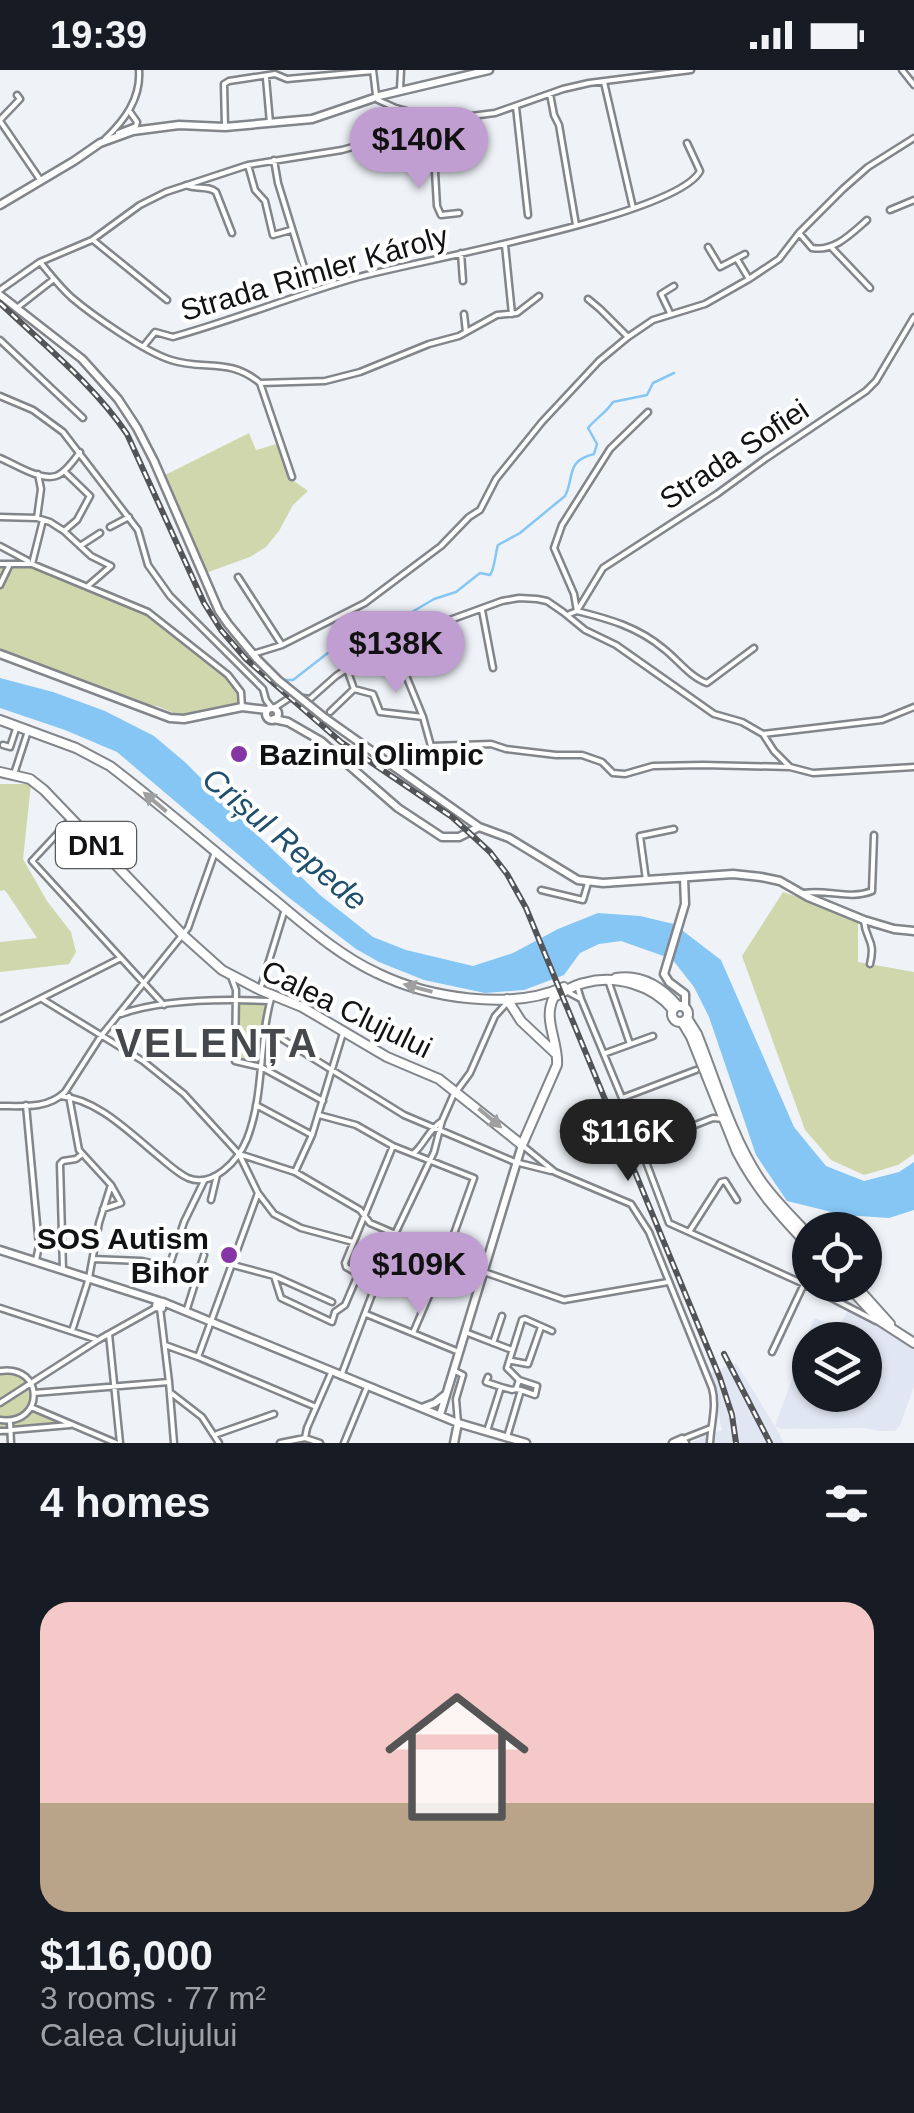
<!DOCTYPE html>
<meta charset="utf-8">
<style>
:root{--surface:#171b24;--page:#242831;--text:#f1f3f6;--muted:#9ea1a6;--accent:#c19ed1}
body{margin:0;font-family:Arial,sans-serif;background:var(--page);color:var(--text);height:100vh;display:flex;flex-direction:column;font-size:38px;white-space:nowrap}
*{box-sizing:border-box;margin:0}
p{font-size:32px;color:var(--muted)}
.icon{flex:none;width:55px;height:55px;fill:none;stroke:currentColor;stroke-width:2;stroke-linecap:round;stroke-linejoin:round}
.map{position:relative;height:1373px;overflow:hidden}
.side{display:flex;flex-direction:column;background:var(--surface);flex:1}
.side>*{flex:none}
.tools{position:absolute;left:792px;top:1142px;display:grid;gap:20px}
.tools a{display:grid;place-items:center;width:90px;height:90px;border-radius:50%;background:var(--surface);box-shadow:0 2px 8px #0004;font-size:50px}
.price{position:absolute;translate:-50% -85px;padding:0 22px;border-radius:35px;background:var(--accent);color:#111;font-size:32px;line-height:65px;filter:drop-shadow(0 2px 5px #0008)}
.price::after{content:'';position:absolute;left:50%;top:60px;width:30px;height:22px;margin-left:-15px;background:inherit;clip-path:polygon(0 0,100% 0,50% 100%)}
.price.current{background:#222;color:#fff}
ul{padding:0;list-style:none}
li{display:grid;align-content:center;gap:20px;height:530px;padding:0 40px}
li span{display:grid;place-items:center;height:310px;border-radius:30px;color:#555}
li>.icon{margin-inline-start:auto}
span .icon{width:180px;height:180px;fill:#fffc;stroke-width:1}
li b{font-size:42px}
h2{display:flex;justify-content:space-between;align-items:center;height:120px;padding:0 40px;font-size:42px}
.status{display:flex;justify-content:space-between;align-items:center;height:70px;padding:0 50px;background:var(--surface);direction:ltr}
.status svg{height:28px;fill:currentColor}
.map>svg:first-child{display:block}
.built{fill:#e0e7f2;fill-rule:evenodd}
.green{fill:#d1d7ac}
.water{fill:#85c6f4}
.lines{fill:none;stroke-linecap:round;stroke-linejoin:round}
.stream{stroke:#85c6f4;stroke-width:2.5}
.street-casing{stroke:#82858a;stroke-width:9}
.secondary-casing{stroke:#82858a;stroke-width:11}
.primary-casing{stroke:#82858a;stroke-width:12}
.street{stroke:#fff;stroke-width:4}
.secondary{stroke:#fff;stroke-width:6}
.primary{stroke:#fff;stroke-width:8}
.rail-casing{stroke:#525457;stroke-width:6}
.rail{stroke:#fff;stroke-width:2.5;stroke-dasharray:8;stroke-linecap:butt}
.secondary-bridge-casing{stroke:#82858a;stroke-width:11;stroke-linecap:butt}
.secondary-bridge{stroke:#fff;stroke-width:6}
.oneway{fill:#a0a0a1}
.poi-dot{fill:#8635a4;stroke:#fff;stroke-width:4}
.labels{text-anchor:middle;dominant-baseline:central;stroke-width:8;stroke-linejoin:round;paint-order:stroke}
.shield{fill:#fff;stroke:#58595a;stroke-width:2.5}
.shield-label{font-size:28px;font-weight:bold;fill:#111214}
.street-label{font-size:30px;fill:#111214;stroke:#fff}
.poi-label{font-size:30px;font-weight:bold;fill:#111214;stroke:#fff;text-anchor:start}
.water-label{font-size:32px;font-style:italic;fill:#1e4f6e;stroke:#fff}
.district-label{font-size:40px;font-weight:bold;letter-spacing:2.5px;fill:#45484c;stroke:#fff}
</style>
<div class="status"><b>19:39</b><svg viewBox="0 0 49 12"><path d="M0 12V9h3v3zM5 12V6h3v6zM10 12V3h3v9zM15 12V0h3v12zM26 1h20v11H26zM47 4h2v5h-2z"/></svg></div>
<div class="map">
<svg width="914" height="1373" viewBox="0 0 914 1373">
<rect width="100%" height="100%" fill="#eff3f8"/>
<path class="built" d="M849 1238 914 1276V1317L900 1355 895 1361H879L864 1358 782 1359 775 1356 784 1373H690L722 1360 709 1303 736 1293 775 1356 814 1248 839 1257ZM810 1270H865V1325H810Z"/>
<path class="green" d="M249 363 256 380 280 373 291 409 308 421 293 435 279 461 266 477 250 487 203 504 161 407Z
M33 495 145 543 223 602 238 618 241 632 183 647 157 636 133 633 0 582V497Z
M0 714H31L23 789 47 831 71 862 76 882 69 894 0 902V872L37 868 7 823 4 820 0 821Z
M783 822 858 848V892L914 902V1084L898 1095 864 1105 831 1090 805 1060 742 886Z
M264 932 268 935 260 994 237 990 238 933Z
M6 1300C30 1307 33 1312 32 1337L74 1354 0 1361V1301Z"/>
<path class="water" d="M0 608 53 622 105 641 154 666 186 693 250 758 320 825 373 867 406 880 473 896 513 883 558 859 598 843 640 846 674 854 721 890 794 1057 826 1096 864 1111 899 1102 914 1092V1140L889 1148 844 1145 787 1131 756 1085 709 947 694 917 672 889 621 871 599 874 580 883 564 905 524 920 485 923 424 910 379 892 356 879 288 827 117 682 65 660 0 638Z"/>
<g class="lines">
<path class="stream" d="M284 610H293L333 579 390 555 434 529 456 522 480 503 490 505C495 498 495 484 498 475L520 463 565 426C575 407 565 391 594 384L597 374 588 358C596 348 605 344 613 332L647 325 653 313 674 303"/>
<g class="street-casing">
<path id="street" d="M373 0 376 25
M902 0 914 15
M266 8 270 53
M604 12 633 138
M400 19 401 0
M550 24 554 45 559 55 576 155
M378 30 396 38
M516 37 528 145
M396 38 414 43 417 49 412 53 395 49 393 43Z
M417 49 439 50 495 43 563 19 589 13 691 0
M0 50 20 29 17 25
M432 50 437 136 441 145 459 143
M0 51 39 108
M225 57 224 14 229 11 275 4 287 9 373 1
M118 63 136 56 137 52 130 42
M105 69C125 50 141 28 139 0
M274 90 278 113 311 220
M248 95 255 120 265 131 273 165 291 160
M186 115C196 120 208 115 216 122L232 163
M890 140 914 130
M799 163 812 178C834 182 851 164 867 150
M93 170 167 230
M505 175 512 244
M708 177 720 197 745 184
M831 177 870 218
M461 183 463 211
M737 189 749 209
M40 192C50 204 59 216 71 227 92 245 145 282 171 290 204 301 229 287 260 313L292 407
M0 220 40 192 92 170 140 135 166 122 248 95 342 80 363 74 390 60 398 51
M588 229 600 239 628 267
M18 237 54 209
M670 243 661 224 674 216
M464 244 466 262
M0 270 83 348
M143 277 155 262 173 267C234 250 293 226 355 208 414 191 677 146 700 101L687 73
M260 313 325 311 360 302 429 274 459 266 497 245 517 243 539 226
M0 326 33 340 63 362 138 460 148 495 170 526 263 619 266 630 272 638
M648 342 610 379 562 455 554 478 574 524 577 541C609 549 638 557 664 579 678 590 690 607 707 613L754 578
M0 388C15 394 40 411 56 406 65 403 74 390 80 382
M0 447 37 448 50 452 64 461 91 486 111 496 89 515
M37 448 41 419 38 404
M110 457 129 447
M64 461 77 450 90 426 64 401
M0 476 28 491
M80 476 100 463
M0 494H32L148 542 228 605 241 622 242 637
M32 494 43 450
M238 507 282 575
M0 515 10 494
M482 540 493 598
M345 544 370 581
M567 545 577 541 603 498 717 424 765 389 866 321 876 311 914 247
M408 566 412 579 406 599 407 608 423 647 431 676 491 674 506 679 556 685H582L602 692 613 703 625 704 653 696 703 695 790 697
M253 584 282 575 365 533 441 476 469 447 480 440 496 409 542 352 599 291 628 267 653 250 705 234 749 209 779 189 799 163 843 119 868 97 914 68
M347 599 354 619 373 624 380 642 423 647
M303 628 310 629 336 606 384 574 502 531 519 528 537 529 547 531 563 542 585 560 616 575 714 644 742 652 763 664 774 681 790 697 813 703 914 697
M274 638 294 625
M330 642 354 619
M763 664 882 650 914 637
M3 675 10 677 17 656
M14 704 28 661
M71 749 32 791 164 935
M646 810 640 766 674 759
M541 820 583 830 588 813
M804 823C827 819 850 830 872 821L874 765
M864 851C866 871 876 870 870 894
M232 909 236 920 235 991 261 997 323 1031
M608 910 630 974
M260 920 285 839
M566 921 581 929 577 916
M42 929 143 991 184 1024 239 1084 258 1123 274 1144 301 1158 353 1172
M581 929 622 1028 669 1153 804 1214 876 1251
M121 944C163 929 226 929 270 931
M0 949 121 888
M266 959 404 1045 515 1092 551 1101
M606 983 653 966
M60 1026C97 1029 129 1062 157 1085 167 1093 177 1103 188 1108 213 1118 238 1091 247 1069 265 1023 258 972 272 925
M69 1026 79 1080 111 1115 99 1153 89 1208 72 1261
M622 1028 696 1000
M26 1035 39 1176 36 1190
M256 1035 312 1065
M0 1036C23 1036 48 1039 65 1022L101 966 188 858 215 782
M319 1045 356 1055 393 1076 474 1108 446 1186 413 1263
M522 1075 555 1102 631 1134 649 1162 712 1318C717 1336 711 1354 710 1373
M639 1077 713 1048 724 1049
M414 1083C425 1073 429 1059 442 1051
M239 1084 295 1102 360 1140 370 1153 484 1202 564 1230 668 1212
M295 1102 312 1065 343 963
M211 1130 217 1105
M103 1139 121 1133 111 1115
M689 1162 721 1112 725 1111 737 1130
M93 1189 141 1191 169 1197 184 1152 204 1111
M233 1195 274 1206 332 1232
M63 1200 60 1094 63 1091 76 1089 81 1085
M274 1206 281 1228 332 1252 335 1242 345 1235 357 1207 355 1202 346 1197 345 1193 393 1076
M0 1238 95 1269
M160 1238 169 1312 174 1373
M186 1242 204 1185
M366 1244 459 1282
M465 1262 512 1280
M109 1264 120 1373
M493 1273 502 1246
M165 1275 198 1287 316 1337
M772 1282 804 1214
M198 1287 258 1123
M512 1291 528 1294 541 1257
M453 1300 463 1305 456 1329 458 1353
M0 1301C45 1294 45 1356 0 1350
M341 1306 395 1164 434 1082 442 1051 453 1026 470 1003 495 946 506 934
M488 1307 486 1312 501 1317
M521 1320 535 1325 537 1316 519 1310 507 1298 522 1250 525 1249 552 1261
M34 1323 169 1312
M171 1323 202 1347 219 1373
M0 1333 98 1270 157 1237
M31 1337 116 1373
M10 1351 11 1373
M0 1361 70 1355
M487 1361 501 1317 512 1320 516 1319
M217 1364 274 1344
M507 1367 521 1320 516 1319 519 1310
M305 1368 307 1358 331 1303
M683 1369 711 1358
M280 1373 305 1368 320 1373
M344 1373 367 1317"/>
</g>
<g class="secondary-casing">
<path id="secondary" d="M379 26 489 0
M0 135 74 91 100 73 133 61 179 55 225 57 312 49 374 28
M0 225 82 289 118 329 137 358 154 391 219 541 228 554 257 589
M0 584 170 648 184 649 242 637 267 640
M266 644a6 6 0 1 1 12 0a6 6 0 1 1-12 0Z
M325 648 479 757 509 768 578 810 603 813 733 804 761 807 780 811 808 827 864 850 894 859 914 861
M274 649 288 652 321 671 398 738 442 767H459L479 757
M684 808 685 834 664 904 669 912 685 924V937
M0 1180 159 1231
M157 1231 163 1232 162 1238 156 1237Z
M163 1232 458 1353 526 1373
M422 1338 435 1333 445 1325
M440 1345 522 1075
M454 1373 458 1353
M673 1373 682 1369 685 1373"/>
</g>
<g class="primary-casing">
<path id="primary" d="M0 650 76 678 110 696C165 738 217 784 271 827 304 854 338 885 377 903 428 928 511 941 564 917
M0 702 30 709 44 720 183 865 222 900 260 920 302 937 387 987 439 1009 522 1075 557 995C559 972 542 949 554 927 564 922 573 915 584 913 615 904 653 915 673 940
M616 908C641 904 662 917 678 936
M507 929 521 951 555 983
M672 944a8 8 0 1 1 16 0a8 8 0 1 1-16 0Z
M687 948 697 964C716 1012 731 1065 759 1108 773 1129 792 1147 810 1166
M682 952 691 967 737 1082C757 1120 780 1146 810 1177
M847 1215 880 1251 914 1273
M855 1215 890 1254"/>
</g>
<use href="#street" class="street"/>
<use href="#secondary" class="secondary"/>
<use href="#primary" class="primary"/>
<g class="rail-casing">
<path id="rail" d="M0 233C44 275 93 314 127 364L204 533 221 560 246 589 341 672 452 747 476 769 490 782 507 804 526 838 720 1308 732 1345 736 1373
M724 1284 770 1373"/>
</g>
<use href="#rail" class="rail"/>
<g class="secondary-bridge-casing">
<path id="secondary-bridge" d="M257 589 278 610 325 648"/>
</g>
<use href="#secondary-bridge" class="secondary-bridge"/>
</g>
<defs><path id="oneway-solid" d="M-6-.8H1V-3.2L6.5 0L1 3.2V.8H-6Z" transform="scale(2.5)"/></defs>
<g class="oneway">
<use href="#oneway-solid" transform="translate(155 732) rotate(-140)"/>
<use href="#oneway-solid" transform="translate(418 918) rotate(-165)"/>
<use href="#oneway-solid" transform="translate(490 1048) rotate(40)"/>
</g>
<g class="poi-dot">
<circle cx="239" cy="684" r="10"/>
<circle cx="229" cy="1185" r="10"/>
</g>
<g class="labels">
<rect class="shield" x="56" y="752" width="80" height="46" rx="8"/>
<g class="shield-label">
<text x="96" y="775">DN1</text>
</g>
<g class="street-label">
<text transform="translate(314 203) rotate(-16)">Strada Rimler Károly</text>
<text transform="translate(734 384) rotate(-34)">Strada Sofiei</text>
<text transform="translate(347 939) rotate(26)">Calea Clujului</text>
</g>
<g class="poi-label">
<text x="259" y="684">Bazinul Olimpic</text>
<text x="209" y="1168" text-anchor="end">SOS Autism<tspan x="209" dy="34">Bihor</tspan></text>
</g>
<g class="water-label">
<text transform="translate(285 769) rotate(40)">Crișul Repede</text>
</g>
<g class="district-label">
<text x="217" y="973">VELENȚA</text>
</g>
</g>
</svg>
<div class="tools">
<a><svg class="icon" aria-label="locate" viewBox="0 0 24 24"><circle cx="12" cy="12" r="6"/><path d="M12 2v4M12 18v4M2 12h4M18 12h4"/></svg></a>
<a><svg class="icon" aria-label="layers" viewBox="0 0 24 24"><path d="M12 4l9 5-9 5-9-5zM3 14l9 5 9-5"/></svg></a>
</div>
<b class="price" style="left:419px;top:122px">$140K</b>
<b class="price" style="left:396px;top:626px">$138K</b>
<b class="price current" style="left:628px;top:1114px">$116K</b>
<b class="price" style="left:419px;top:1247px">$109K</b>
</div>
<section class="side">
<h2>4 homes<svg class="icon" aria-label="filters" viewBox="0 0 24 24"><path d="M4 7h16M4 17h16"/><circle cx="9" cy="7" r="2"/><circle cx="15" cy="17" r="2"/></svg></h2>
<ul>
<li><span style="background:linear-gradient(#f6c9c9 65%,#b9a48a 0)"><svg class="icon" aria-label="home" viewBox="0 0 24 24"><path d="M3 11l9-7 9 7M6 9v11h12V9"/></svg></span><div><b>$116,000</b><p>3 rooms · 77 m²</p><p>Calea Clujului</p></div></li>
</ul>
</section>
